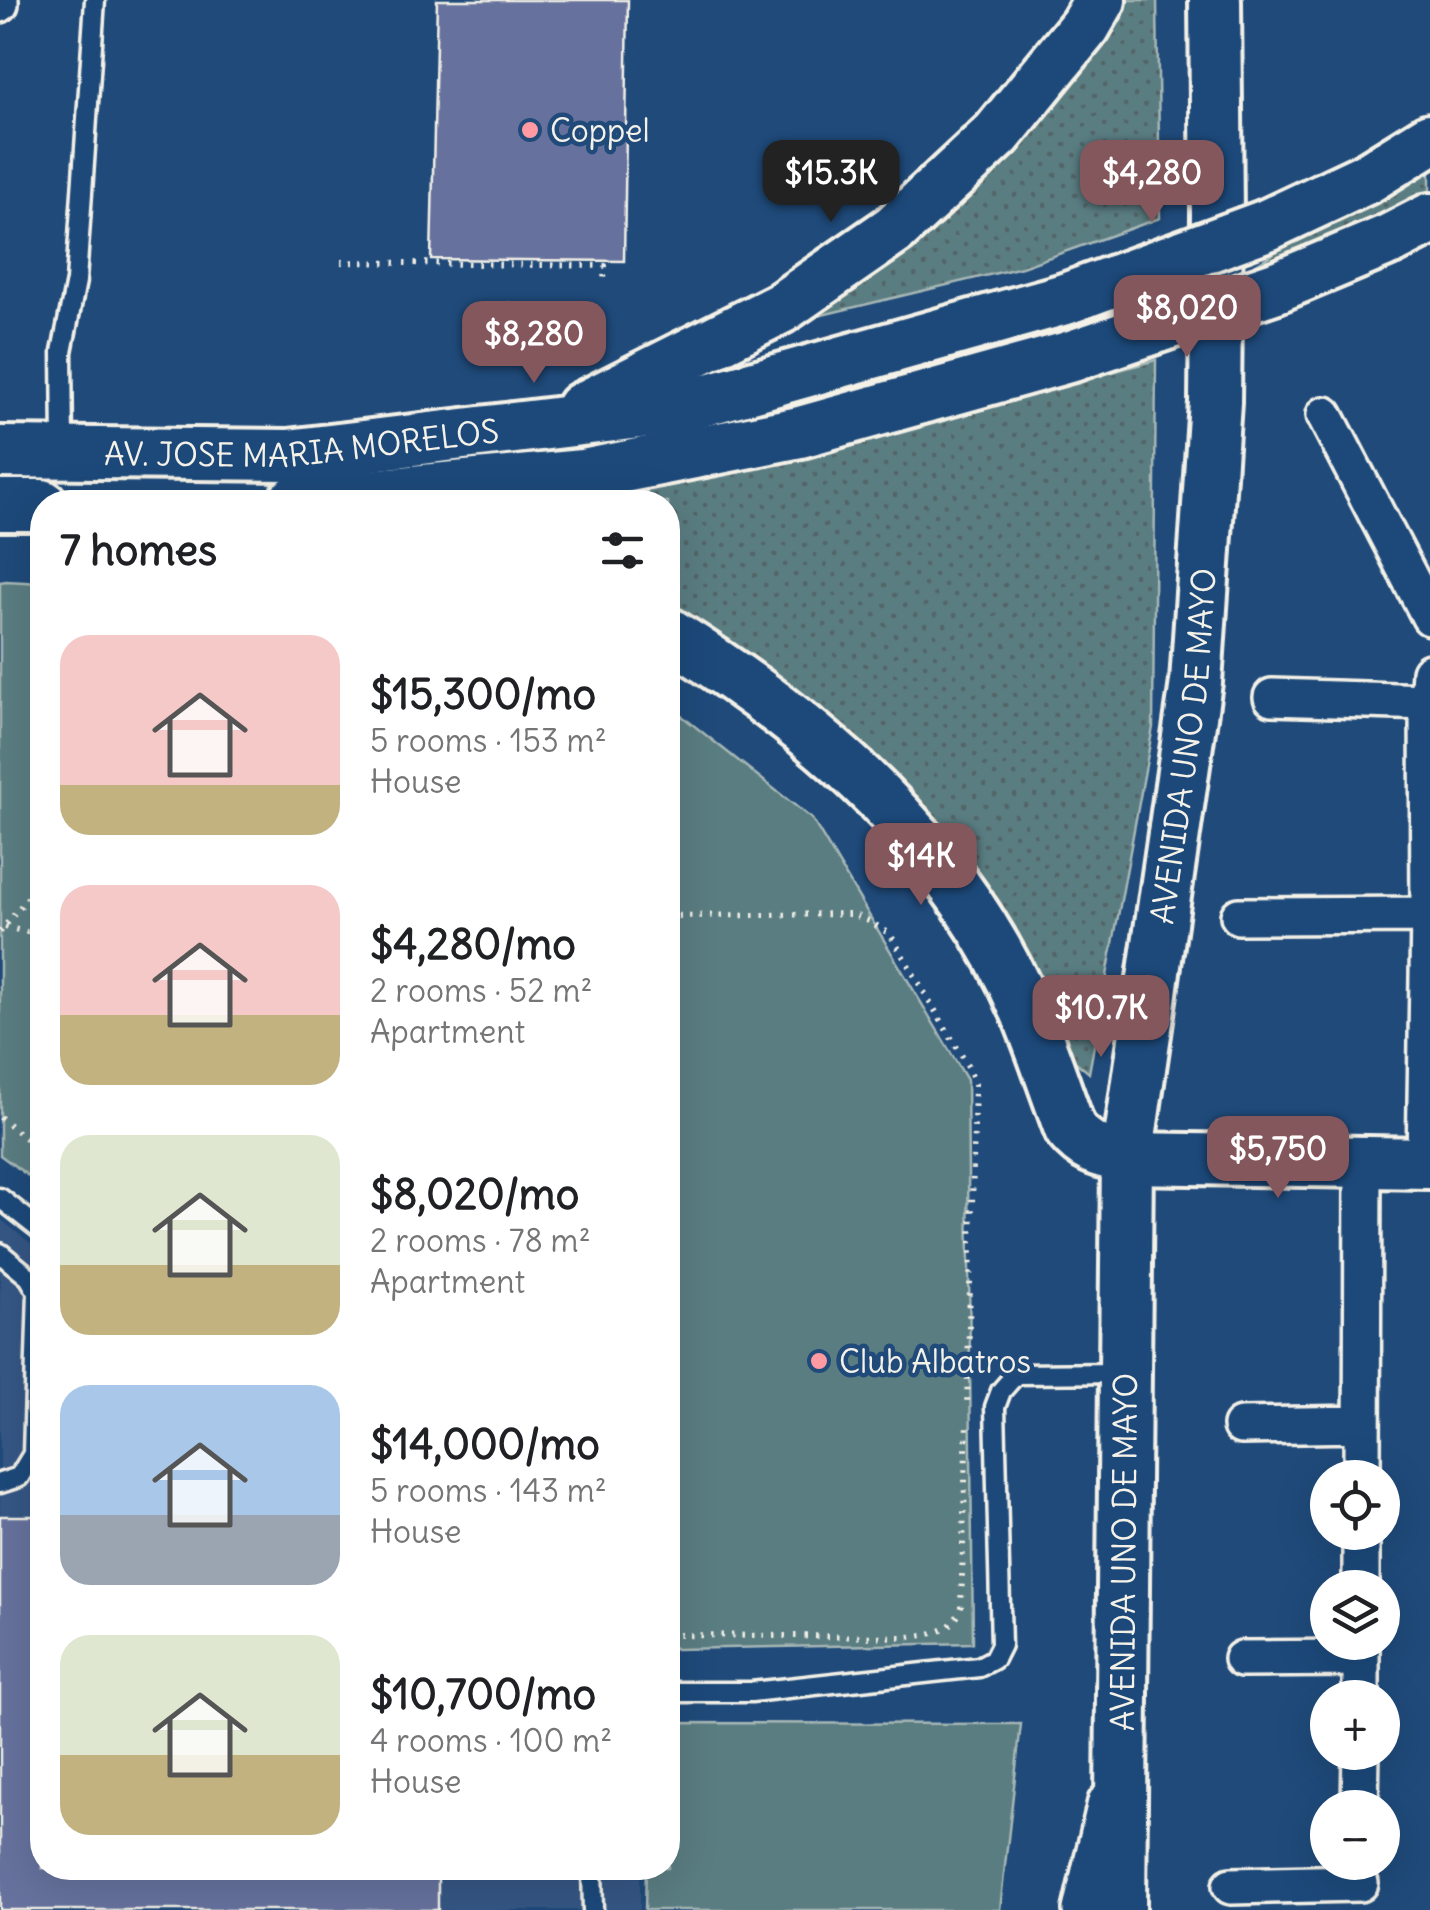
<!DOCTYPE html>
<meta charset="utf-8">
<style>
:root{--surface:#fff;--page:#f2f2f2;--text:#202124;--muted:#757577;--accent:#84575d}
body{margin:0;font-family:Delius,sans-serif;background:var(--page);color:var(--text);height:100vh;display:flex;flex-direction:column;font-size:38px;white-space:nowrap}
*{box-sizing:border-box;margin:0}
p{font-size:32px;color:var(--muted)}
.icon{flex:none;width:55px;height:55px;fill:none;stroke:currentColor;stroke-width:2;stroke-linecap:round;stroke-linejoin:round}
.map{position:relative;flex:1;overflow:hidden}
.sheet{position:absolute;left:30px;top:490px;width:650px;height:1390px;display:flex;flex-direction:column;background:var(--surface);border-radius:40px;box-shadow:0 10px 40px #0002}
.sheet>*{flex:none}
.fabs{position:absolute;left:1310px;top:1460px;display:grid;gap:20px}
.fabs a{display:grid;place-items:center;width:90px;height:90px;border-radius:50%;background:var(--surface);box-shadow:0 10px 40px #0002;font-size:50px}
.price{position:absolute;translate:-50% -85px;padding:0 22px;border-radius:20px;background:var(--accent);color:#fff;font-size:32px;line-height:65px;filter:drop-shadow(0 2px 5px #0008)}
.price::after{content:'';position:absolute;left:50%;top:60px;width:30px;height:22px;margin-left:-15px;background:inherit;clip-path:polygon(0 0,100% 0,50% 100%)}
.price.selected{background:#222;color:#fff}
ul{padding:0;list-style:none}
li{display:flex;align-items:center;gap:30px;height:250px;padding:0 30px}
li span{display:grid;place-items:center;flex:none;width:280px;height:200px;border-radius:30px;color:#555}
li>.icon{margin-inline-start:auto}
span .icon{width:120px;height:120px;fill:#fffc;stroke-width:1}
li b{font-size:42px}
h2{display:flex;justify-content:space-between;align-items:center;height:120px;padding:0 30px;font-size:42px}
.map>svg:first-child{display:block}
.built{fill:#345684}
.green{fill:url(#green-dots);stroke:#a7b7b5;stroke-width:2.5}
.pitch{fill:#5a7d82;stroke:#a7b7b5;stroke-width:2.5}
.building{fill:#66729d;stroke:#f4f1e8;stroke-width:2.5}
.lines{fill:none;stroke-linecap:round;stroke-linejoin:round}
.lane-casing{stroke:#f4f1e8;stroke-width:25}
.street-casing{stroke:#f4f1e8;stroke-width:42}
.secondary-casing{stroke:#f4f1e8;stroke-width:58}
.path{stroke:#f4f1e8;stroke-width:6;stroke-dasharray:2.5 8;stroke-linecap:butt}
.lane{stroke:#1f4a7a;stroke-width:18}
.street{stroke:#1f4a7a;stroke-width:35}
.secondary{stroke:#1f4a7a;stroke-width:50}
.secondary-bridge-casing{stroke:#f4f1e8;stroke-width:58;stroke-linecap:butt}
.secondary-bridge{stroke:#1f4a7a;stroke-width:50}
.poi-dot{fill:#ff9aa2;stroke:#1f4a7a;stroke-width:4}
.labels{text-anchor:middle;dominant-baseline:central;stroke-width:9;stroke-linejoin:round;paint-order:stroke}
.poi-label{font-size:32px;fill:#f4f1e8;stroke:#1f4a7a;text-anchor:start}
.street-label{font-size:32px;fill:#f4f1e8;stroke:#1f4a7a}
</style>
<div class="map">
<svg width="1430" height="1910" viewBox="0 0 1430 1910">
<defs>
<pattern id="green-dots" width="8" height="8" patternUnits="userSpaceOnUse" patternTransform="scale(2.5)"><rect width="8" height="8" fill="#5a7d82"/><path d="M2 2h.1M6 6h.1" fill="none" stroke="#526567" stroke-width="1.8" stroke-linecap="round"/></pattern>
</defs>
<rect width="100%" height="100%" fill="#1f4a7a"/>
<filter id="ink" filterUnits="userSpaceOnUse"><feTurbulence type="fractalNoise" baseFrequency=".01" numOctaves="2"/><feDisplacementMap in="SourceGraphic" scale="20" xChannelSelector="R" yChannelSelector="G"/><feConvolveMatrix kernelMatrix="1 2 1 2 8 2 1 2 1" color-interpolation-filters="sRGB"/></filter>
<g filter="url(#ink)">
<path class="built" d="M0 1219 42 1252V1868H640V1910H0Z"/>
<path class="green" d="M1112 0H1157L1160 218 1022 267 768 328Z
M1430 158V207L1249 276 1255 265 1388 181Z
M1156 360 1153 727 1089 1073 1052 1042 1005 930 668 618V502H551L806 456Z"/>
<path class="pitch" d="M6 581 42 583V1186L0 1155V582Z
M668 705 812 819 967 1080 973 1643 676 1649 668 1643Z
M668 1723 1021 1724 1000 1910H645L646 1868H668Z"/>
<path class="building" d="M437 0H628L624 261 431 259Z
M0 1516H42V1868H438V1910H0Z"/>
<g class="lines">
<g class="lane-casing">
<path id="lane" d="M63 447 62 352 76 281 95 0
M0 1198 42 1231
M0 1253 29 1277 38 1292 33 1454 19 1477 0 1483
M668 1692H751L979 1667 994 1659 1001 1645 995 1407 1001 1391 1016 1374 1123 1373
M592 1868 593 1910"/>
</g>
<g class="street-casing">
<path id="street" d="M0 4V0
M1325 415 1430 617
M1272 697 1428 702
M1239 916 1430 915
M1425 1163 1429 915 1428 702 1430 672
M1241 1426 1362 1424
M1362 1478 1363 1163
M1361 1588V1532
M1242 1659 1361 1658
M1361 1698V1642
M1360 1808 1361 1752
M1231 1886 1360 1883
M1081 1910 1106 1802"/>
</g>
<g class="secondary-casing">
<g id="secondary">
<path d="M1267 225 1367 178 1430 139"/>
<path d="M1276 287 1391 239 1430 219"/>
<path d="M582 408 781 308 895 229 997 134 1085 26 1100 0"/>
<path id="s1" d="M0 452 288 455 673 409 1065 299"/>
<path d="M294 502 583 475 800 432 1072 356"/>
<path d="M0 505H42"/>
<path d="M668 633C821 729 956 845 1028 1015 1043 1052 1056 1091 1070 1129 1087 1150 1101 1152 1127 1158L1430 1163"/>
<path id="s2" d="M1120 1910 1127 1158 1196 682 1215 402 1217 214 1215 0"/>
</g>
</g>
<path class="path" d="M341 262 605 266 604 280
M507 302 514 329
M668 916 851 914 869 921 890 934 969 1068 975 1084 967 1407
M5 927 27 932 42 929
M0 932 42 880
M0 1117 42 1152
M668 1635 909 1637C933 1634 954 1632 961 1607L967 1420"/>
<use href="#lane" class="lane"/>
<use href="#street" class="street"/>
<use href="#secondary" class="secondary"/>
<g class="secondary-bridge-casing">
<path id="secondary-bridge" d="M1065 299 1267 225
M1072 356 1276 287"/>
</g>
<use href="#secondary-bridge" class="secondary-bridge"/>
</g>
</g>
<g class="poi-dot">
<circle cx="530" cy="130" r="10"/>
<circle cx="819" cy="1361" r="10"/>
</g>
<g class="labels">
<g class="poi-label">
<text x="550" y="130">Coppel</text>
<text x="839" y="1361">Club Albatros</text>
</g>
<g class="street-label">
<text stroke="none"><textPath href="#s1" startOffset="302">AV. JOSE MARIA MORELOS</textPath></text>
<text stroke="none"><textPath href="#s2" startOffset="1168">AVENIDA UNO DE MAYO</textPath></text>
<text stroke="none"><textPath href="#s2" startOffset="358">AVENIDA UNO DE MAYO</textPath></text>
</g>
</g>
</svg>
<div class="fabs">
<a><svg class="icon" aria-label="locate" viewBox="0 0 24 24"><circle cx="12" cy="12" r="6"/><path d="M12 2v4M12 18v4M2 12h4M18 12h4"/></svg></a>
<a><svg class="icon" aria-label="layers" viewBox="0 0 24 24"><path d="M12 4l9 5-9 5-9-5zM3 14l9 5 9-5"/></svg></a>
<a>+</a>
<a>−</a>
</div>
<b class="price selected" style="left:831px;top:225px">$15.3K</b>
<b class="price" style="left:1152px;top:225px">$4,280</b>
<b class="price" style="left:1187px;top:360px">$8,020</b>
<b class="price" style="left:534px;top:386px">$8,280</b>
<b class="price" style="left:921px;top:908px">$14K</b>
<b class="price" style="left:1101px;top:1060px">$10.7K</b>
<b class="price" style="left:1278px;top:1201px">$5,750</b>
<section class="sheet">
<h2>7 homes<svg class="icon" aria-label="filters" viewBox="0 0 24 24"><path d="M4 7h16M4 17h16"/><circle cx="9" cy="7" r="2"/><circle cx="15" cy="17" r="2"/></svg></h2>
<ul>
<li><span style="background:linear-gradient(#f6c9c9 75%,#c2b280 0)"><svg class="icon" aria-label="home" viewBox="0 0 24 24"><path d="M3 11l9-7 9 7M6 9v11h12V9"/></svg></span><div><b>$15,300/mo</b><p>5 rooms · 153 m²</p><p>House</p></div></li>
<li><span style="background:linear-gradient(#f6c9c9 65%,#c2b280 0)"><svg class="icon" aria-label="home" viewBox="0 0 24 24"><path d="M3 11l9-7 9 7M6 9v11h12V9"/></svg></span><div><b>$4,280/mo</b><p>2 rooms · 52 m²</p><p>Apartment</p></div></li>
<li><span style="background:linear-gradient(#dfe7d0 65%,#c2b280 0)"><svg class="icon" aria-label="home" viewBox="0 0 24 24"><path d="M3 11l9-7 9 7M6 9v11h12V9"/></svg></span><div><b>$8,020/mo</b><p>2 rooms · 78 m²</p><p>Apartment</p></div></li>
<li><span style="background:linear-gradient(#a9c7e8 65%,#9aa5b1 0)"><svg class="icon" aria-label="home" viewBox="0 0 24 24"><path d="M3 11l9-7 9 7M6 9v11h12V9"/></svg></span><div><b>$14,000/mo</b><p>5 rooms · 143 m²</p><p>House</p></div></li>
<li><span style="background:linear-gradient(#dfe7d0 60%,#c2b280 0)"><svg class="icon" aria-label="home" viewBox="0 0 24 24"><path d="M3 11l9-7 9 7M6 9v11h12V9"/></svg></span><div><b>$10,700/mo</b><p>4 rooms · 100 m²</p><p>House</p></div></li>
</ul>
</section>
</div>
